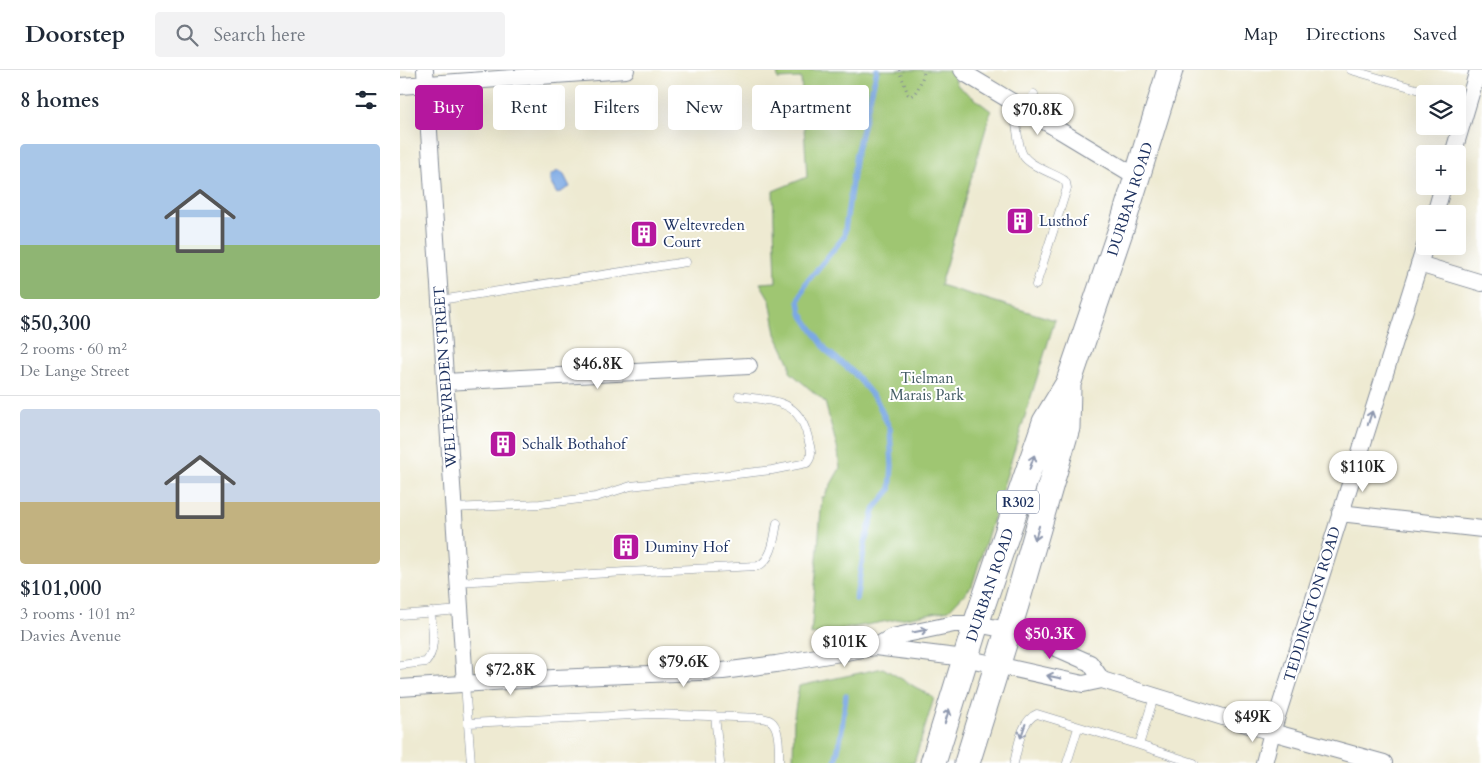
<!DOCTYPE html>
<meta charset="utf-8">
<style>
:root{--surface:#fff;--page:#f2f2f3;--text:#1f2937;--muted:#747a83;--line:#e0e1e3;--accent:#b5179e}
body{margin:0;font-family:Cardo,serif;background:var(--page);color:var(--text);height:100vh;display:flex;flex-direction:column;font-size:19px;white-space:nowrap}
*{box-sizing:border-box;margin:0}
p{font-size:16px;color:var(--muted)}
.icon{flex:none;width:28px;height:28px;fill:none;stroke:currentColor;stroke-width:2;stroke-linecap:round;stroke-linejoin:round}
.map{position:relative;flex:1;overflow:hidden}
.side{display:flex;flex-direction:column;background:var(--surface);width:400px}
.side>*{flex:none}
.banner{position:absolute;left:15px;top:15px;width:475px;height:45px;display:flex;gap:10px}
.fabs{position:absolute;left:1016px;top:15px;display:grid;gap:10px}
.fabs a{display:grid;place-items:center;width:50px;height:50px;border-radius:5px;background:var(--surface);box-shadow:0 5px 20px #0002;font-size:25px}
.price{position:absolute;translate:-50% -42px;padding:0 11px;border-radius:18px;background:#fff;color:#222;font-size:16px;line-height:32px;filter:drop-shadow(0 1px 2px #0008)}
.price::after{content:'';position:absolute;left:50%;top:30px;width:15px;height:11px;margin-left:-8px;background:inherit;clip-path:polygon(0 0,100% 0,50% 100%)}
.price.selected{background:var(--accent);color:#fff}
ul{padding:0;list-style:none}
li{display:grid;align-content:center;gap:10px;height:265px;padding:0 20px}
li+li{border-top:1px solid var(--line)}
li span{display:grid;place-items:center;height:155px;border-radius:5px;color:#555}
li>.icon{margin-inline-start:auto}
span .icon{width:90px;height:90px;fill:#fffc;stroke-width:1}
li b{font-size:21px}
h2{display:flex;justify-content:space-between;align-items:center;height:60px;padding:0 20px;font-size:21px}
.chip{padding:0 18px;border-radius:5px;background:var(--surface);box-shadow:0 5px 20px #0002;font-size:18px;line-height:45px}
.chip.selected{background:var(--accent);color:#fff}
header{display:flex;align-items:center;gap:30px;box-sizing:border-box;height:70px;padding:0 25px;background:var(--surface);border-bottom:1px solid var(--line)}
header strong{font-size:24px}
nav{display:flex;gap:28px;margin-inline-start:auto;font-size:18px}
.search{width:350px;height:45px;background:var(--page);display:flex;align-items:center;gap:12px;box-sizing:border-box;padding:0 18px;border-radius:5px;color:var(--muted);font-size:19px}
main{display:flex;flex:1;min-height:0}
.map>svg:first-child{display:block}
.green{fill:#9fc672;stroke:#5d7a68}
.water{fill:#7ba9e4;stroke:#4b6ca1}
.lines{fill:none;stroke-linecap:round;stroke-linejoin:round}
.stream{stroke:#7ba9e4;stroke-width:5.5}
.service-casing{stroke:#848c98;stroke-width:9}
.minor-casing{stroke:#848c98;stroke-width:18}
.primary-casing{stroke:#848c98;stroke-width:27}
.path{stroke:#848c98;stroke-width:3;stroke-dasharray:1 4;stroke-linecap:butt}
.service{stroke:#fff;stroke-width:8}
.minor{stroke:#fff;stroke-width:16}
.primary{stroke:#fff;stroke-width:25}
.oneway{stroke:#8d97ae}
.labels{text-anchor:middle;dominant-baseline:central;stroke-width:4;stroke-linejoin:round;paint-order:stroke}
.shield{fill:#fff;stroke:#5f6d8e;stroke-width:1}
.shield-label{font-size:14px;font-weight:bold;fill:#1b2f5e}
.street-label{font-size:15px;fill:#1b2f5e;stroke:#fff}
.poi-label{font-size:15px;fill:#1b2f5e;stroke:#fff;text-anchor:start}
.park-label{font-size:15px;fill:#435c64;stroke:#fff}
</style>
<header>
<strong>Doorstep</strong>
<div class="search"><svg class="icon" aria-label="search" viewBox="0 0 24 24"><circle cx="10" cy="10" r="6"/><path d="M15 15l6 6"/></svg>Search here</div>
<nav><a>Map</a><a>Directions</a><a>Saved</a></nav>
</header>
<main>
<section class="side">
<h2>8 homes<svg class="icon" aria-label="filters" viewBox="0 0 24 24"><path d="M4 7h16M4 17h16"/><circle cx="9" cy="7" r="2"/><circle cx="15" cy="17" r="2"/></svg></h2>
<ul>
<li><span style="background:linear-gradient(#a9c7e8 65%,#8fb573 0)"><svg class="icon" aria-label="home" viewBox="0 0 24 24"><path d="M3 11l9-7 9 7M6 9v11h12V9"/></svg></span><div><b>$50,300</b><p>2 rooms · 60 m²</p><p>De Lange Street</p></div></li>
<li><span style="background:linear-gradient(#c9d6e8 60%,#c2b280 0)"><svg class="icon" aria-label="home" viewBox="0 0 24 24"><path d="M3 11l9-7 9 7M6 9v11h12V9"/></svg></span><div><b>$101,000</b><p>3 rooms · 101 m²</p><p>Davies Avenue</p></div></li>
</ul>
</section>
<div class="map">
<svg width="1082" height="693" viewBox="0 0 1082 693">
<rect width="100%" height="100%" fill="#fff"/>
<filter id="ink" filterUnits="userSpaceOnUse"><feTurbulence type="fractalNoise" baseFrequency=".02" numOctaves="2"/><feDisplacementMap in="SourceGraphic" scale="10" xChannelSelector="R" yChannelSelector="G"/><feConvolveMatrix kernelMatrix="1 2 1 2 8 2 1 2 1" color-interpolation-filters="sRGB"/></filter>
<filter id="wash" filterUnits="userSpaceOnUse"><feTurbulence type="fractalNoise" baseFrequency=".0096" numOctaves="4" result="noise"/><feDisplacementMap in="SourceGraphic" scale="20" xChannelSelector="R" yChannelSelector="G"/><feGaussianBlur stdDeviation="1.12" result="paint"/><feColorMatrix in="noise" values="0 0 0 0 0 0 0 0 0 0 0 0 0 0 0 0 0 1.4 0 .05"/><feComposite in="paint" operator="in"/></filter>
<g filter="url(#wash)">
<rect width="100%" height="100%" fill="#eeead2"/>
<path class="green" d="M377 0H551L558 16 591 41 540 215 655 250 572 516 549 540 411 565 422 427H424L440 398 438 381 425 332 390 302V294L376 264 370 230 360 213 376 212 373 121 407 107 401 8 378 9Z
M483 598 534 628 514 693H393L394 646 399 616Z"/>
<path class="water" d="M158 101 163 103 170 117 157 124 150 112V105Z"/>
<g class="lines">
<path class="stream" d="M456 529 466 468 475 438 490 420 492 396 490 359 477 331 454 303 427 281 401 243 399 230 406 213 444 167 456 84 477 0
M435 693 441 665 446 625"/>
</g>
</g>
<g filter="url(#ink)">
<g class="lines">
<g class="service-casing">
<path id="service" d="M951 0 1034 24
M634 24 616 54C618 64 618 76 623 85 629 96 653 103 664 110L666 113 667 118 636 215
M40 230 286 192
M54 438 140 434 196 427 231 416 372 400 407 393C413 386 411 380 409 372 400 328 376 332 339 326
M58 512 226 502 358 496C373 489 374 468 377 453
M0 545 60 540
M0 595 26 592C37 579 32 559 31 542
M65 614 71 693
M315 646 320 693
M68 653 254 644 362 648C367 649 370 649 373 653 380 661 379 683 379 693
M739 675 794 693
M614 693C618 678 621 650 637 644L739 675 754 627
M667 693 678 658"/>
</g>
<g class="minor-casing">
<path id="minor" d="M25 0 65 614
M562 0 566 4 737 107
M0 16 226 0
M1053 84 1078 0
M1035 144 1043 116
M1019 194 1082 213
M45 312 349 296
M940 443 1082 459
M475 577 492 567 554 554H576L608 560 640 571 663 581 690 593 702 610
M0 618 154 608 323 601 376 594 475 577 565 588 683 614 702 610 872 662 984 693
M864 693 872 662 1025 176"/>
</g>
<g class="primary-casing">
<path id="primary" d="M533 693 576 554 645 352 668 314 721 159 770 0
M567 693 616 535 667 358 668 317"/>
</g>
<path class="path" d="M499 0 508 24 511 26C519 21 522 8 525 0"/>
<use href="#service" class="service"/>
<use href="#minor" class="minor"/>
<use href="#primary" class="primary"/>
</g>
<defs><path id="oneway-shaft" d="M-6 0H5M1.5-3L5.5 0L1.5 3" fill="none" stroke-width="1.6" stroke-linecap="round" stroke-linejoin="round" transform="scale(1.25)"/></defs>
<g class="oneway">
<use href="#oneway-shaft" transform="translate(970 348) rotate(-72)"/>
<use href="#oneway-shaft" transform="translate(632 392) rotate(-71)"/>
<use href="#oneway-shaft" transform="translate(637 463) rotate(106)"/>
<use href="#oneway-shaft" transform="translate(520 561) rotate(-12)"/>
<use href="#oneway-shaft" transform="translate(654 607) rotate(-168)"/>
<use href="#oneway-shaft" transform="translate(547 646) rotate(-73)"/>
<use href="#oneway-shaft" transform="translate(623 661) rotate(109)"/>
</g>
</g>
<defs>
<g id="building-square" transform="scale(1.4375)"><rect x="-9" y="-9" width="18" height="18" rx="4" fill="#b5179e" stroke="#fff"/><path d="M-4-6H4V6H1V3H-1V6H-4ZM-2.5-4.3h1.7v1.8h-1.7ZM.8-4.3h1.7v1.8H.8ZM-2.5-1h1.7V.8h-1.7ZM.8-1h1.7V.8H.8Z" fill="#fff"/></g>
</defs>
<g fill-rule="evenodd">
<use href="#building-square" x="620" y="151"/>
<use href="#building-square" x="244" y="164"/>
<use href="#building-square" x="103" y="374"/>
<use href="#building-square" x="226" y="477"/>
</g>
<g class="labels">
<rect class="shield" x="597" y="420.5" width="42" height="23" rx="4"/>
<g class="shield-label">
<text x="618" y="432">R302</text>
</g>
<g class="street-label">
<text transform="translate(730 129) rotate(-72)">DURBAN ROAD</text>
<text transform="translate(45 307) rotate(-94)">WELTEVREDEN STREET</text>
<text transform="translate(590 515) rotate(-71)">DURBAN ROAD</text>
<text transform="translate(912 534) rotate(-73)">TEDDINGTON ROAD</text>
</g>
<g class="poi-label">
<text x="639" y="151">Lusthof</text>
<text x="263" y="155">Weltevreden<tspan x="263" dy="17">Court</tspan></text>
<text x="122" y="374">Schalk Bothahof</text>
<text x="245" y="477">Duminy Hof</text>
</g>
<g class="park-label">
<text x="527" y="308">Tielman<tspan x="527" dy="17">Marais Park</tspan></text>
</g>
</g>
</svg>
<div class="fabs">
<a><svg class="icon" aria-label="layers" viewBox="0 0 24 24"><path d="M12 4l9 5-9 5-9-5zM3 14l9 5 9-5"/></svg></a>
<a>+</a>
<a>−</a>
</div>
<b class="price" style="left:638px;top:66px">$70.8K</b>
<b class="price" style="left:198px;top:320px">$46.8K</b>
<b class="price" style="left:963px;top:423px">$110K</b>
<b class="price selected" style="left:650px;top:590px">$50.3K</b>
<b class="price" style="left:445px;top:598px">$101K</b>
<b class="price" style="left:284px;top:618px">$79.6K</b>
<b class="price" style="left:111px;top:626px">$72.8K</b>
<b class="price" style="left:853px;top:673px">$49K</b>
<div class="banner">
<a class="chip selected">Buy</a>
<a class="chip">Rent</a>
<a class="chip">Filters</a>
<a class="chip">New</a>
<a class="chip">Apartment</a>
</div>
</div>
</main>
